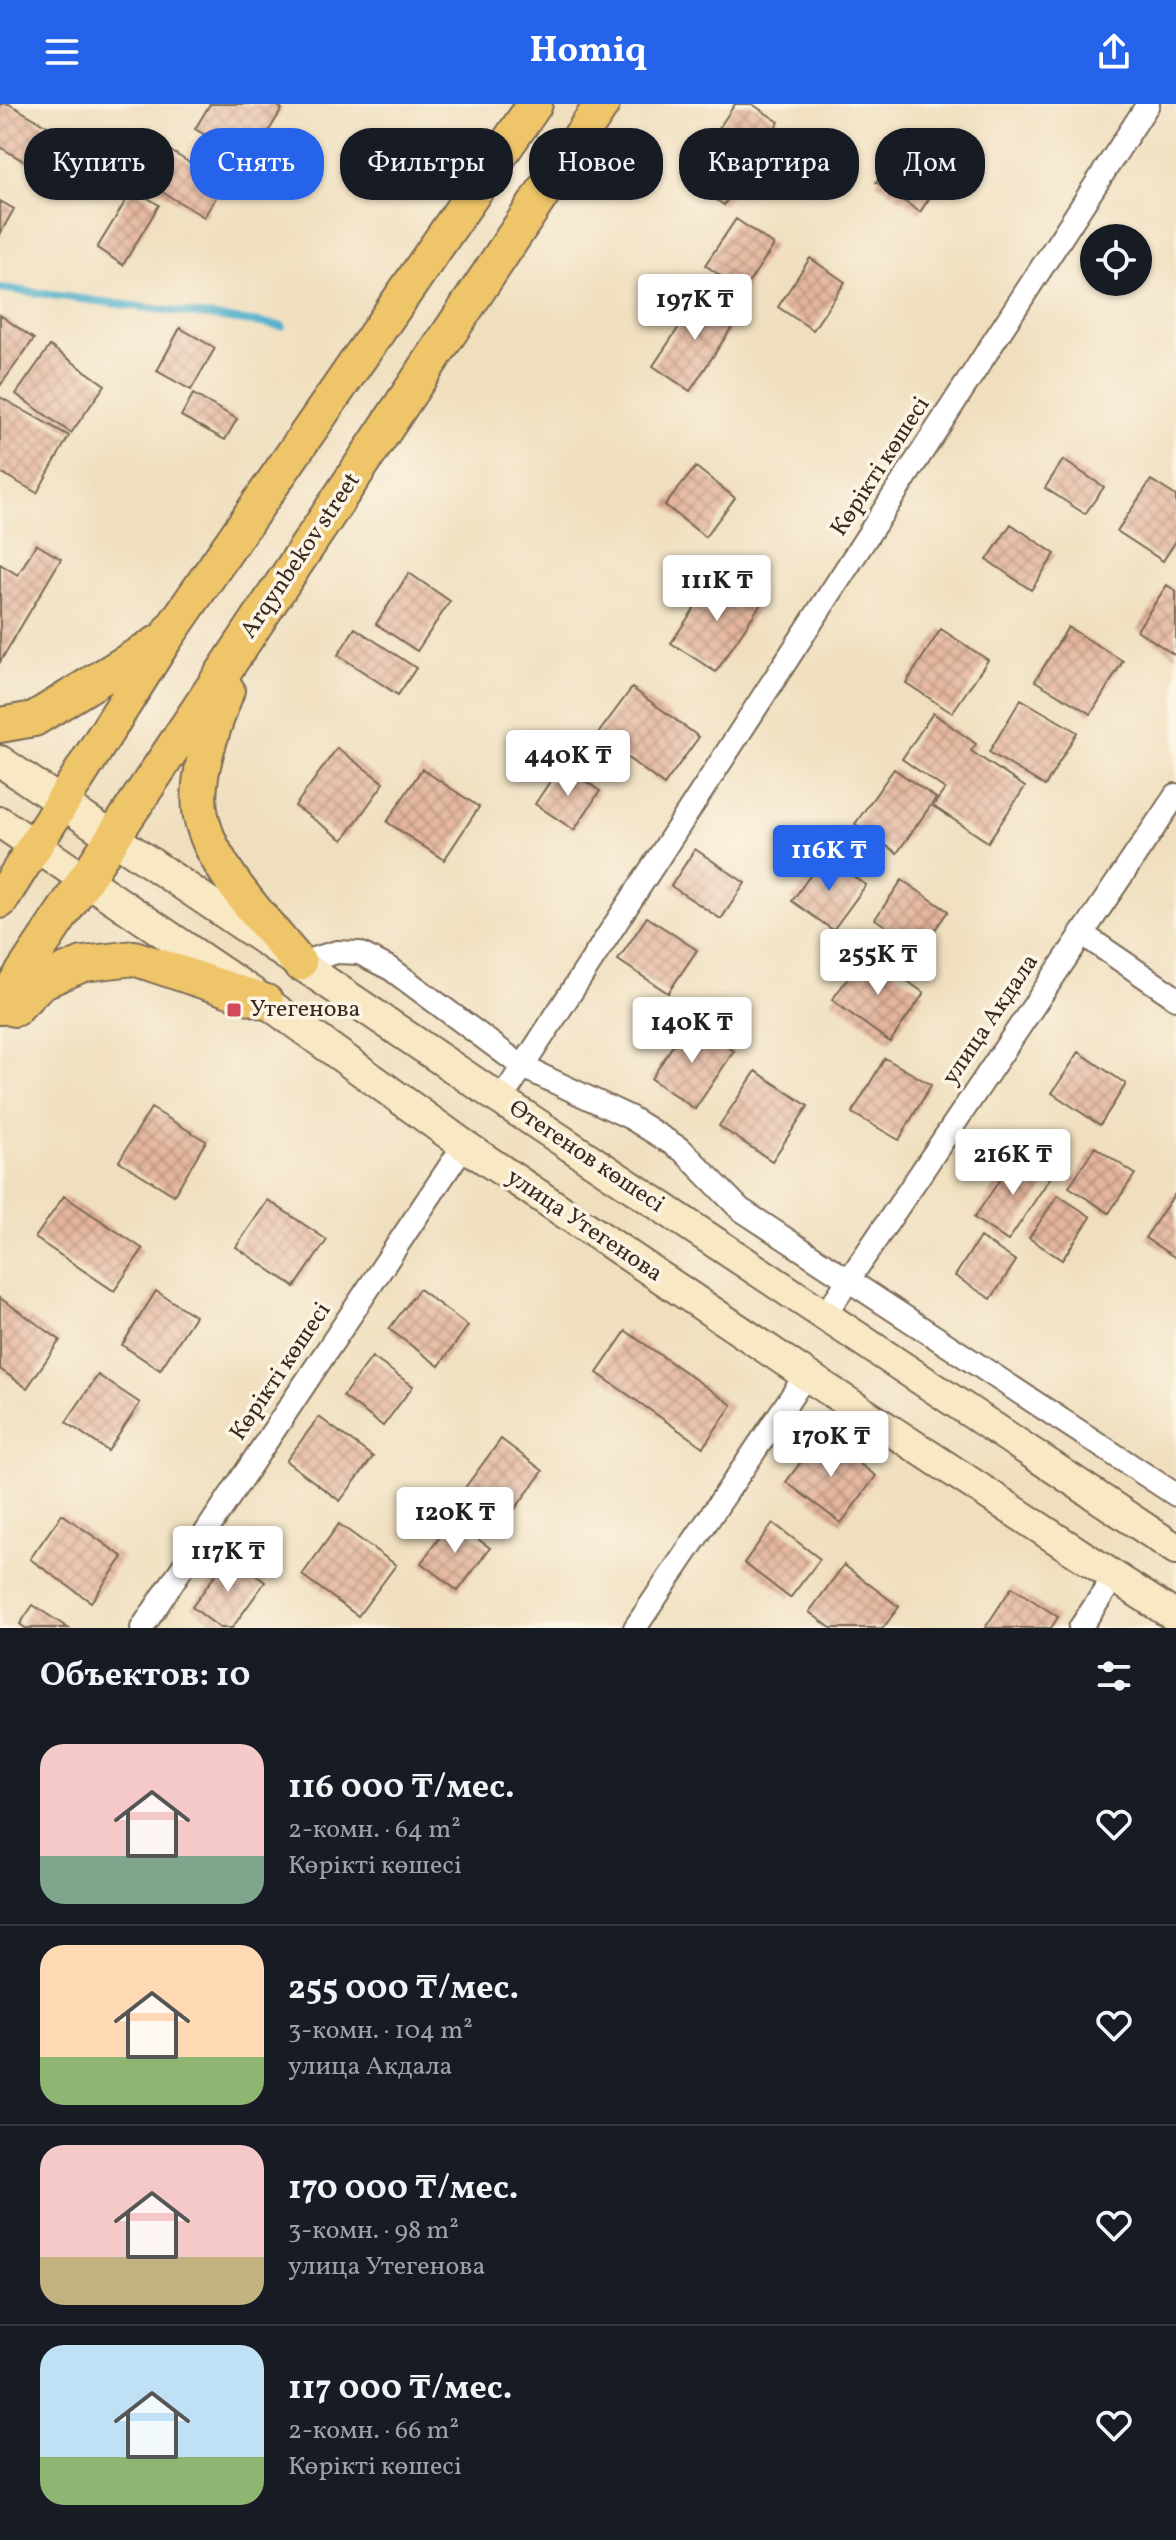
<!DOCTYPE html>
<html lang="ru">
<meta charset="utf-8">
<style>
:root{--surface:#171b24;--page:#242831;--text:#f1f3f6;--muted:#9ea1a6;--line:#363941;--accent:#2563eb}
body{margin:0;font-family:Vollkorn,serif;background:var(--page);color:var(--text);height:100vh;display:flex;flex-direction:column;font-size:30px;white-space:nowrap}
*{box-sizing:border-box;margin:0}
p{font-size:26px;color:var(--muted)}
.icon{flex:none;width:44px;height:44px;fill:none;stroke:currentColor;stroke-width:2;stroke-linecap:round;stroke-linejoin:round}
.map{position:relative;height:1524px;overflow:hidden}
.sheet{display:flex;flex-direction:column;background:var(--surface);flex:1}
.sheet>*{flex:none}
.guide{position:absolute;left:24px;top:24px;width:1128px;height:72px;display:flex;gap:16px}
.buttons{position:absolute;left:1080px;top:120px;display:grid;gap:16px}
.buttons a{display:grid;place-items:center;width:72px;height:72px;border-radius:50%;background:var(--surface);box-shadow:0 2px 6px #0004;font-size:40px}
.price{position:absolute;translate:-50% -68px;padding:0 18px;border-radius:8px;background:#fff;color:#222;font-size:26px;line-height:52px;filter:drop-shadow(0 2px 4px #0008)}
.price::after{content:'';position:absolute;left:50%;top:48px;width:24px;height:18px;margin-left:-12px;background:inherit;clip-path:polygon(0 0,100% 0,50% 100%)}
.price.current{background:var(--accent);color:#fff}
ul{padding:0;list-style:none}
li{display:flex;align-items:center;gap:24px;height:200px;padding:0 40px}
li+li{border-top:2px solid var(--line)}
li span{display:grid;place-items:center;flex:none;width:224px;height:160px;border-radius:24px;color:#555}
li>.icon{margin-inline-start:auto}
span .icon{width:96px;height:96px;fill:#fffc;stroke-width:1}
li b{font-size:34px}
h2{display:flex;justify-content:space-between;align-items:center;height:96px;padding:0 40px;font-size:34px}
.tag{padding:0 28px;border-radius:32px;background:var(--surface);box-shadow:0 2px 6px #0004;font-size:28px;line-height:72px}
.tag.current{background:var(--accent);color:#fff}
header{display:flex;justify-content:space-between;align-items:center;height:104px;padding:0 40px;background:var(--accent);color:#fff;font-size:36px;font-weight:700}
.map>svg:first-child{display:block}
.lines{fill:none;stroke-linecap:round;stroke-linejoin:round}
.stream{stroke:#4dafcc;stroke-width:8}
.building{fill:url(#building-cross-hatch)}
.minor-casing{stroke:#7a6956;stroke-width:26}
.secondary-casing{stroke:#7a6956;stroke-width:34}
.primary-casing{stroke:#7a6956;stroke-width:38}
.minor{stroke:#fff;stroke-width:22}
.secondary{stroke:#f8e8c3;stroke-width:30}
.primary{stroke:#eec569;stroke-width:34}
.poi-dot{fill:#d1495b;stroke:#fcf5e5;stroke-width:3}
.labels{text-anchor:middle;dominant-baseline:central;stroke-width:7;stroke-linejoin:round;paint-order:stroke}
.street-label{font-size:24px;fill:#3b2a1e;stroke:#fcf5e5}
.poi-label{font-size:24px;fill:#3b2a1e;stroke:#fcf5e5;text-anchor:start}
</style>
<header><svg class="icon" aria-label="menu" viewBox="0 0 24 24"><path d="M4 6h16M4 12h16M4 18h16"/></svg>Homiq<svg class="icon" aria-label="share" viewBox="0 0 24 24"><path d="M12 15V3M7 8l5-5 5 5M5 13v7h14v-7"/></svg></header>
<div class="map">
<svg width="1176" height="1524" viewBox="0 0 1176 1524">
<defs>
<pattern id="building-cross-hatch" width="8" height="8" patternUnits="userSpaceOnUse" patternTransform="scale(2)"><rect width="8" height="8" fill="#e5b69e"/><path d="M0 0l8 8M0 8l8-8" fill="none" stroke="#bb9480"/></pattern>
</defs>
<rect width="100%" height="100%" fill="#fcf5e5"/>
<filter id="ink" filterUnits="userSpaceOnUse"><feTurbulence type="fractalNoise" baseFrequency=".0125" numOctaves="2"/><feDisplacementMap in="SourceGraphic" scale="16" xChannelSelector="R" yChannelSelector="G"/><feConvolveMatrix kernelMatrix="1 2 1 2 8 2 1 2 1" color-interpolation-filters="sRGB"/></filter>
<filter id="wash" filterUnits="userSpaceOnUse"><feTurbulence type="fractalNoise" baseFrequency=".006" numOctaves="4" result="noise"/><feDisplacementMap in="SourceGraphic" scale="32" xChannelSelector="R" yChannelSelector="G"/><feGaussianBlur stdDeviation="1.8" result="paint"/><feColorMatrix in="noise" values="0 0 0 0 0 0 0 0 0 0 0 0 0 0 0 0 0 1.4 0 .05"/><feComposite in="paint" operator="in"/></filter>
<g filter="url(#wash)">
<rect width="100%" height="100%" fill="#f0dfbf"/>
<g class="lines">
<path class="stream" d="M0 184 282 222"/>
</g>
<g id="blocks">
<path class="building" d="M0 0H9L47 22 27 59 0 43Z
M210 0H275L282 5 250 58 195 25Z
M735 0H752L779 18 724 101 685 75Z
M909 28 954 58 920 108 876 78Z
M169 46 224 80 204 113 149 80Z
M133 85 159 101 123 161 97 144Z
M0 97 14 105 0 130Z
M736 115 774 141 743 187 705 161Z
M810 154 845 178 813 226 778 203Z
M701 190 738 214 690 287 653 262Z
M0 211 34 235 0 282Z
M180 224 215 244 191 286 157 267Z
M50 242 105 281 71 329 16 290Z
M193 290 237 315 225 336 181 312Z
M0 293 69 332 37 389 0 368Z
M1063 356 1104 383 1085 410 1045 384Z
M696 363 735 394 705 433 665 401Z
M1151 376 1176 392V437L1163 457 1117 427Z
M1011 420 1055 450 1031 486 987 456Z
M36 440 61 455 0 558V460L18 471Z
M409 469 450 497 417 547 376 520Z
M718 469 762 498 716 568 671 539Z
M1167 481 1176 487V552L1137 526Z
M1068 523 1123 557 1091 610 1035 577Z
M355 524 416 564 398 591 338 551Z
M941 525 988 556 952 609 906 579Z
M632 584 699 633 664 681 597 631Z
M1021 595 1077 628 1045 682 989 648Z
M933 609 976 640 971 647 1025 683 988 738 933 702 945 685 902 655Z
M337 644 384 679 343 736 295 702Z
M561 661 600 687 574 726 535 700Z
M422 665 479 703 444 756 387 718Z
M894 665 936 694 897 749 855 720Z
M695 745 745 779 721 815 671 782Z
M824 752 866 781 833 826 792 797Z
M902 776 948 807 921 846 875 815Z
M647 813 697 846 668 889 618 856Z
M867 848 924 889 890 938 832 896Z
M689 917 734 947 695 1005 651 975Z
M1079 948 1126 980 1100 1021 1052 989Z
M885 954 931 981 899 1036 852 1009Z
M756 967 808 1002 772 1057 719 1022Z
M151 1004 206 1037 174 1091 119 1057Z
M1095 1043 1135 1070 1109 1109 1069 1083Z
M1018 1049 1052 1071 1008 1137 974 1114Z
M1176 1088V1154L1145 1134Z
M1058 1091 1091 1113 1062 1156 1029 1134Z
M64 1092 143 1145 114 1187 35 1134Z
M268 1096 327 1136 295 1183 236 1143Z
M980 1133 1016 1157 991 1195 955 1172Z
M419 1185 468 1222 439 1262 389 1225Z
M156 1187 195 1212 160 1266 122 1241Z
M0 1194 60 1236 27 1284 0 1265Z
M626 1227 732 1301 703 1343 597 1269Z
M372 1253 413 1282 383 1322 343 1292Z
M98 1271 140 1299 108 1347 66 1318Z
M319 1313 373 1353 340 1397 286 1357Z
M821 1331 876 1372 841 1419 786 1378Z
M501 1335 543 1367 506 1417 464 1385Z
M62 1410 123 1453 91 1498 30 1455Z
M452 1416 490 1444 458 1487 421 1459Z
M773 1419 820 1455 790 1494 744 1459Z
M339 1420 396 1461 358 1512 302 1471Z
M229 1452 265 1478 232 1524H220L192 1503Z
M844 1461 899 1503 883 1524H831L809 1508Z
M1012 1483 1058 1513 1051 1524H985Z
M33 1501 68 1524H25L20 1520Z"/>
</g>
</g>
<g filter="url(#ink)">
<use href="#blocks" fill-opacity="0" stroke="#7a6956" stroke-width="2"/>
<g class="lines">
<g class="minor-casing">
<path id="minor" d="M1081 829 1176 894
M299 859 337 848 359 849 391 865 523 963 631 1014 682 1046 740 1105 1176 1391
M501 996 1148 0
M825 1211 1176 691
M142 1524 464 1041
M635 1524 806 1271
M1080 1524 1114 1473"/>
</g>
<g class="secondary-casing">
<path id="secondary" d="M0 657 501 996 1176 1445
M0 718 266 898 464 1041 806 1271 1176 1513"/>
</g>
<g class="primary-casing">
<path id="primary" d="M227 586C214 622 193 674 201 712 211 763 266 819 299 859
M0 621 34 615 161 537
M0 797 165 535 535 0
M0 903 602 0
M14 905 41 878 83 860 134 854 266 898"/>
</g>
<use href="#minor" class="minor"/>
<use href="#secondary" class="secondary"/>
<use href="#primary" class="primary"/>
</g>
</g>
<rect class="poi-dot" x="226" y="898" width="16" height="16" rx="4"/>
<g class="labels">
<g class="street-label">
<text transform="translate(881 363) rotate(-57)">Көрікті көшесі</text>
<text transform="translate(301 452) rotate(-56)">Arqynbekov street</text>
<text transform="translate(991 916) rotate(-56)">улица Акдала</text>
<text transform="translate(586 1053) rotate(34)">Өтегенов көшесі</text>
<text transform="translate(584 1122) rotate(34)">улица Утегенова</text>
<text transform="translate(281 1268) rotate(-56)">Көрікті көшесі</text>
</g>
<g class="poi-label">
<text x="250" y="906">Утегенова</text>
</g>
</g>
</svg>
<div class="buttons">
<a><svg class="icon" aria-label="locate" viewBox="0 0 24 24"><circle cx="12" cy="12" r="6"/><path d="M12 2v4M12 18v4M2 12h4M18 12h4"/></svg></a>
</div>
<b class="price" style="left:695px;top:238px">197K ₸</b>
<b class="price" style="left:717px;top:519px">111K ₸</b>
<b class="price" style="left:568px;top:694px">440K ₸</b>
<b class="price current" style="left:829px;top:789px">116K ₸</b>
<b class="price" style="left:878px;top:893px">255K ₸</b>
<b class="price" style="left:692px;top:961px">140K ₸</b>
<b class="price" style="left:1013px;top:1093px">216K ₸</b>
<b class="price" style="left:831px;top:1375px">170K ₸</b>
<b class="price" style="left:455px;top:1451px">120K ₸</b>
<b class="price" style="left:228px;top:1490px">117K ₸</b>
<div class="guide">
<a class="tag">Купить</a>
<a class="tag current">Снять</a>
<a class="tag">Фильтры</a>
<a class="tag">Новое</a>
<a class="tag">Квартира</a>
<a class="tag">Дом</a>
</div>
</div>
<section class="sheet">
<h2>Объектов: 10<svg class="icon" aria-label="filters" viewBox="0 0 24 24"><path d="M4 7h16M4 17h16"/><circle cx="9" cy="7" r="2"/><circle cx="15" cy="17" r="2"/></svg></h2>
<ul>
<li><span style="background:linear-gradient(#f6c9c9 70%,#7fa58c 0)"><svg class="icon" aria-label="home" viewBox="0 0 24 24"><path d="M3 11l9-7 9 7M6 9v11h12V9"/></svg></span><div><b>116 000 ₸/мес.</b><p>2-комн. · 64 m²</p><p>Көрікті көшесі</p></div><svg class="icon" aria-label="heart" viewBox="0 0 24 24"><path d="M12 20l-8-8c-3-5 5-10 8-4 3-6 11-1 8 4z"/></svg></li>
<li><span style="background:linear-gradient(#ffd9b3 70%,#8fb573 0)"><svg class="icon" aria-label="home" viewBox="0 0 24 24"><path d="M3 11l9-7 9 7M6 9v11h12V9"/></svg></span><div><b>255 000 ₸/мес.</b><p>3-комн. · 104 m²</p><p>улица Акдала</p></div><svg class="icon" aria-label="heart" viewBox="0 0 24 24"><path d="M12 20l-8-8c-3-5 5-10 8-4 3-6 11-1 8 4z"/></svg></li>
<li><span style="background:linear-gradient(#f6c9c9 70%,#c2b280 0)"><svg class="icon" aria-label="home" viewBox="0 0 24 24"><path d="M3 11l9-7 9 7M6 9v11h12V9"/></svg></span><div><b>170 000 ₸/мес.</b><p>3-комн. · 98 m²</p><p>улица Утегенова</p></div><svg class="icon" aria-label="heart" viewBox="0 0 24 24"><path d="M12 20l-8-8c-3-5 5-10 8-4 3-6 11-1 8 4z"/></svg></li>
<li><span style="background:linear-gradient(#bfe0f5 70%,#8fb573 0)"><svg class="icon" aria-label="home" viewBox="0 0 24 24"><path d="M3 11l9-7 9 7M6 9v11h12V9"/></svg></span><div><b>117 000 ₸/мес.</b><p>2-комн. · 66 m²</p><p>Көрікті көшесі</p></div><svg class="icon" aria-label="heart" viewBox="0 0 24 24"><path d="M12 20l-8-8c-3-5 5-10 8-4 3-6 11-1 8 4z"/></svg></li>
</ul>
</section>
